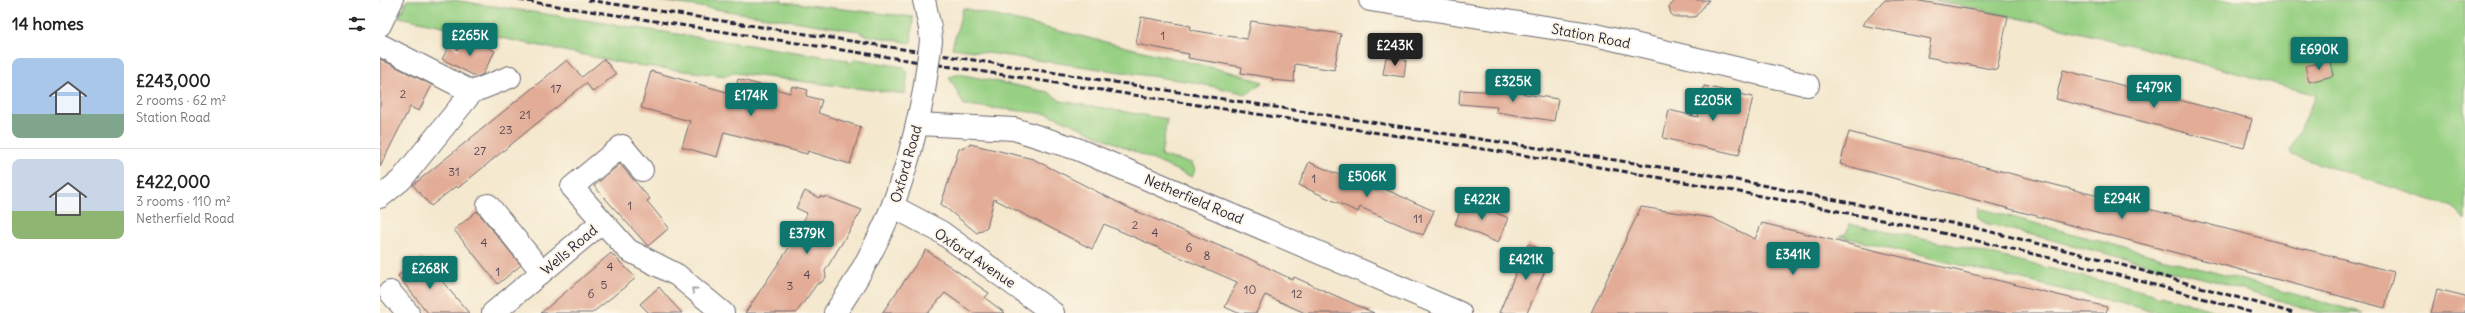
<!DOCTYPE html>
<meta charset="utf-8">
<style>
:root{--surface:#fff;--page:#f6f6f6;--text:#222;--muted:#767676;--line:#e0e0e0;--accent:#0f766e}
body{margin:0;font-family:Delius,sans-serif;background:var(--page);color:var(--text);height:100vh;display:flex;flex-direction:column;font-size:15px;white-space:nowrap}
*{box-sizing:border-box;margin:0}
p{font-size:13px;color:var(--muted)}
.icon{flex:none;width:22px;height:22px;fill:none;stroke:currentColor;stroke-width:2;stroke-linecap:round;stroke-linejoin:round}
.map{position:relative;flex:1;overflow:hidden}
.details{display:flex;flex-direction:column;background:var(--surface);width:380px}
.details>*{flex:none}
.price{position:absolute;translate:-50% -34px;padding:0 9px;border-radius:4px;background:var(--accent);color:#fff;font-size:13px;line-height:26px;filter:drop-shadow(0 1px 2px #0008)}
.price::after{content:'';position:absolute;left:50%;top:24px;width:12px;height:9px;margin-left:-6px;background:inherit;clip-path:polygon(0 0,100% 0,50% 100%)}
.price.current{background:#222;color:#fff}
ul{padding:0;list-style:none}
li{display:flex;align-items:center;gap:12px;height:100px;padding:0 12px}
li+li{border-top:1px solid var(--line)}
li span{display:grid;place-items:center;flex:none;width:112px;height:80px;border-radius:8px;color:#555}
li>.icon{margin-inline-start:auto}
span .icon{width:48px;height:48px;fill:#fffc;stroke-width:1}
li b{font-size:17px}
h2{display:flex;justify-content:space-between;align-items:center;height:48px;padding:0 12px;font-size:17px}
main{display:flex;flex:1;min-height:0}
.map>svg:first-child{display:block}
.green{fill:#97d083;stroke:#5c795f}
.building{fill:#e2ac96}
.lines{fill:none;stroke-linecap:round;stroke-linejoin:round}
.minor-casing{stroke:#6c676e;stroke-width:24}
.minor{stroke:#fff;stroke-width:22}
.rail{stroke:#22223b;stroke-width:3;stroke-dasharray:6 3;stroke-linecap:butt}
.minor-bridge-casing{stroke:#6c676e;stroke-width:24;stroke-linecap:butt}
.minor-bridge{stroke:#fff;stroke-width:22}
.oneway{stroke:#9c9ca7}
.labels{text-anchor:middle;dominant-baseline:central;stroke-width:4;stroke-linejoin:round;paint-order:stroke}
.number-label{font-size:12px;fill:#524452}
.street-label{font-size:14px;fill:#22223b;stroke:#fcf5e5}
</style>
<main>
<section class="details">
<h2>14 homes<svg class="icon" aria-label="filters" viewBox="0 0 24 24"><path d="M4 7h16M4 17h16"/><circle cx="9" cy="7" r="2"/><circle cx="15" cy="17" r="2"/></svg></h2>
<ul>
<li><span style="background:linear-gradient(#a9c7e8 70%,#7fa58c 0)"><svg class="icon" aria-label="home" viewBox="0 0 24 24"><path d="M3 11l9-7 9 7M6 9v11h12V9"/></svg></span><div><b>£243,000</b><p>2 rooms · 62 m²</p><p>Station Road</p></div></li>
<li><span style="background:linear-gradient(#c9d6e8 65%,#8fb573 0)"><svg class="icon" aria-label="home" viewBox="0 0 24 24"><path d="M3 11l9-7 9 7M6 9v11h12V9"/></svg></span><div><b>£422,000</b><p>3 rooms · 110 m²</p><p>Netherfield Road</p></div></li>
</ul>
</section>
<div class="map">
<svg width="2085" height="313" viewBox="0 0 2085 313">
<rect width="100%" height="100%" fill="#fcf5e5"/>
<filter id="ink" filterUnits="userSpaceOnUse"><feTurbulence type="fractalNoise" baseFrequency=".025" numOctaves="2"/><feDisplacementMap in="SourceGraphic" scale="8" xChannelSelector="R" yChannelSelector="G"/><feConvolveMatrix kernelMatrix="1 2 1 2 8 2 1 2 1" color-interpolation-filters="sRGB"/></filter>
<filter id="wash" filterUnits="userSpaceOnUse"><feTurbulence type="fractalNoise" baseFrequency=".012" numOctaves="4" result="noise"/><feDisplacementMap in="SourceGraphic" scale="16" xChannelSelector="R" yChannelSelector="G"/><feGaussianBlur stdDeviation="0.9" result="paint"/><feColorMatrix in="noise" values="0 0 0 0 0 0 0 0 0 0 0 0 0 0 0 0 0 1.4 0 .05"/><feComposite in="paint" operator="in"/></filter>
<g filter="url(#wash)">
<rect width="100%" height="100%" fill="#f4e8ce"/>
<path class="green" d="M27 0H73L468 60V63H471L475 59 524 67 528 71 525 94 354 73 346 76 248 64 19 17Z
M275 0H402V2L533 17 531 43 481 34V31L472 30Z
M1551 0H2085V220L2073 207 1912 155 1910 150 1936 95C1807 59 1683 25 1551 0Z
M583 8 855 73 883 82 867 94 812 82 572 48Z
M579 74 668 92 681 101 787 119 781 156 812 163 815 170 812 177 669 114 584 105 569 77Z
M1599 208 1983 313H1941L1846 284 1605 223 1598 217Z
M1469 224 1586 248 1774 294 1773 296 1779 297 1780 295 1842 313H1781L1459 236 1467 233Z"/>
<g id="blocks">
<path class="building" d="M1296 0H1329L1315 17H1295L1291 14 1289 7Z
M1505 0H1534L1628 16 1617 70 1547 57 1551 39 1482 25Z
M761 17 811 26 810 30 867 39 871 21 961 34 954 70 915 64 914 82 892 80 893 78 861 73 862 67 808 58 809 54 756 44Z
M85 37 115 51 103 74 97 77 62 59 70 45 78 50Z
M1006 57 1026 60 1024 77 1003 74Z
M0 59 52 85 39 111 30 107 0 167Z
M224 59 236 74 213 92 206 83 78 188 76 186 51 206 33 185 187 60 202 77Z
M1950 61 1953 76 1929 82 1925 66Z
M1683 70 1872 119 1864 148 1676 99Z
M271 71 354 94 358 79 410 93 412 86 428 90 426 96 442 100 438 113 481 127 470 164 428 151 427 154 344 132 337 157 302 147 310 121 261 108Z
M1324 86 1373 97 1359 155 1283 138 1289 110 1318 117Z
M1080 90 1120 92V90L1178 99 1174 121 1116 112 1117 107 1079 104Z
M1469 132 2014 272 2005 308 1460 164Z
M590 144 653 159 751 209 868 258 913 280 914 277 994 313H925L885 295 876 313H858L845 307 857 282 724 224 712 249 614 199 607 227 597 233 561 204 579 149Z
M929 162 989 188 991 183 1054 211 1043 235 980 207 978 212 919 185Z
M240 164 270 199 267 201 289 228 268 246 214 186Z
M425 191 439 198 440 196 444 198 445 196 482 210 445 271 446 277 442 282 437 284 416 313H365L417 236 427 213 416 208Z
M1085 199 1128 218 1118 243 1075 224Z
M1261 207 1332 218 1375 239 1382 223 1727 307 1726 313H1211Z
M97 211 141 265 118 284 74 230Z
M1148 244 1172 254 1147 313H1119Z
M546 250 609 293 605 298 625 313H593L565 293 548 313H502Z
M231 253 256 278 212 313H161Z
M42 257 55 273 89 313H48L18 276Z
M279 287 289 299 302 313H269L260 304Z
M2057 289 2085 296V313H2051Z"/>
</g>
</g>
<g filter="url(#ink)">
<use href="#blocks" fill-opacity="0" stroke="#6c676e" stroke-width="1"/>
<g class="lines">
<g class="minor-casing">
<path id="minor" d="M544 0 550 28
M990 0 1211 34 1428 85
M0 25 12 0
M0 45 92 92
M538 124 634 129 697 149 1080 313
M262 170 242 146 192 187 248 250 297 275 343 313
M0 197 21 180 92 92 130 77
M108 205 162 272
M514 207 561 232 673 313
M10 292 28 313
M113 313 222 222
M455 313C505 239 527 179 544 91"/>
</g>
<use href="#minor" class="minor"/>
<path class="rail" d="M139 0 1200 164C1427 202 1653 247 1873 313
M208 0 1331 175 1591 227 1717 258 1913 313"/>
<g class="minor-bridge-casing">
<path id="minor-bridge" d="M544 91 551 41 550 28"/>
</g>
<use href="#minor-bridge" class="minor-bridge"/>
</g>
<defs><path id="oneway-chevron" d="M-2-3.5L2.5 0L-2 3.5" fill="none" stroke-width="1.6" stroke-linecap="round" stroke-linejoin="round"/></defs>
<use class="oneway" href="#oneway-chevron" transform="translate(314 290) rotate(-140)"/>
</g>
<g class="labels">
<g class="number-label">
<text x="783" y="35">1</text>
<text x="176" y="88">17</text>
<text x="23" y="93">2</text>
<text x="145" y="114">21</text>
<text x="126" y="129">23</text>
<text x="100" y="150">27</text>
<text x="74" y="171">31</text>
<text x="934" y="178">1</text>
<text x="250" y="205">1</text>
<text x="1038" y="218">11</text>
<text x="755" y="224">2</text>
<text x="775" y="232">4</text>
<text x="104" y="242">4</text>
<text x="809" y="247">6</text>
<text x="827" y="255">8</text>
<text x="230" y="266">4</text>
<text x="118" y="271">1</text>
<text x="427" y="274">4</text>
<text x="224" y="284">5</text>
<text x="410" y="285">3</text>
<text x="870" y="289">10</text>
<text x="211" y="293">6</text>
<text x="917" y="293">12</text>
</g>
<g class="street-label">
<text transform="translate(1211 36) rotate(11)">Station Road</text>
<text transform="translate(526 164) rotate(-74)">Oxford Road</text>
<text transform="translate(814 199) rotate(23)">Netherfield Road</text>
<text transform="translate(189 250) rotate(-40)">Wells Road</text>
<text transform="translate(595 258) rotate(34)">Oxford Avenue</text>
</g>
</g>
</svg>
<b class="price" style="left:90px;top:57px">£265K</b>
<b class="price current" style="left:1015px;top:67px">£243K</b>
<b class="price" style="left:1939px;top:71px">£690K</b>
<b class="price" style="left:1133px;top:103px">£325K</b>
<b class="price" style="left:1774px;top:109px">£479K</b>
<b class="price" style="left:371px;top:117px">£174K</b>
<b class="price" style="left:1333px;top:122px">£205K</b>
<b class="price" style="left:987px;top:198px">£506K</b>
<b class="price" style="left:1742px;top:220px">£294K</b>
<b class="price" style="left:1102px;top:221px">£422K</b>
<b class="price" style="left:427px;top:255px">£379K</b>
<b class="price" style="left:1413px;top:276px">£341K</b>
<b class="price" style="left:1146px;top:281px">£421K</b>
<b class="price" style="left:50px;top:290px">£268K</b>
</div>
</main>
